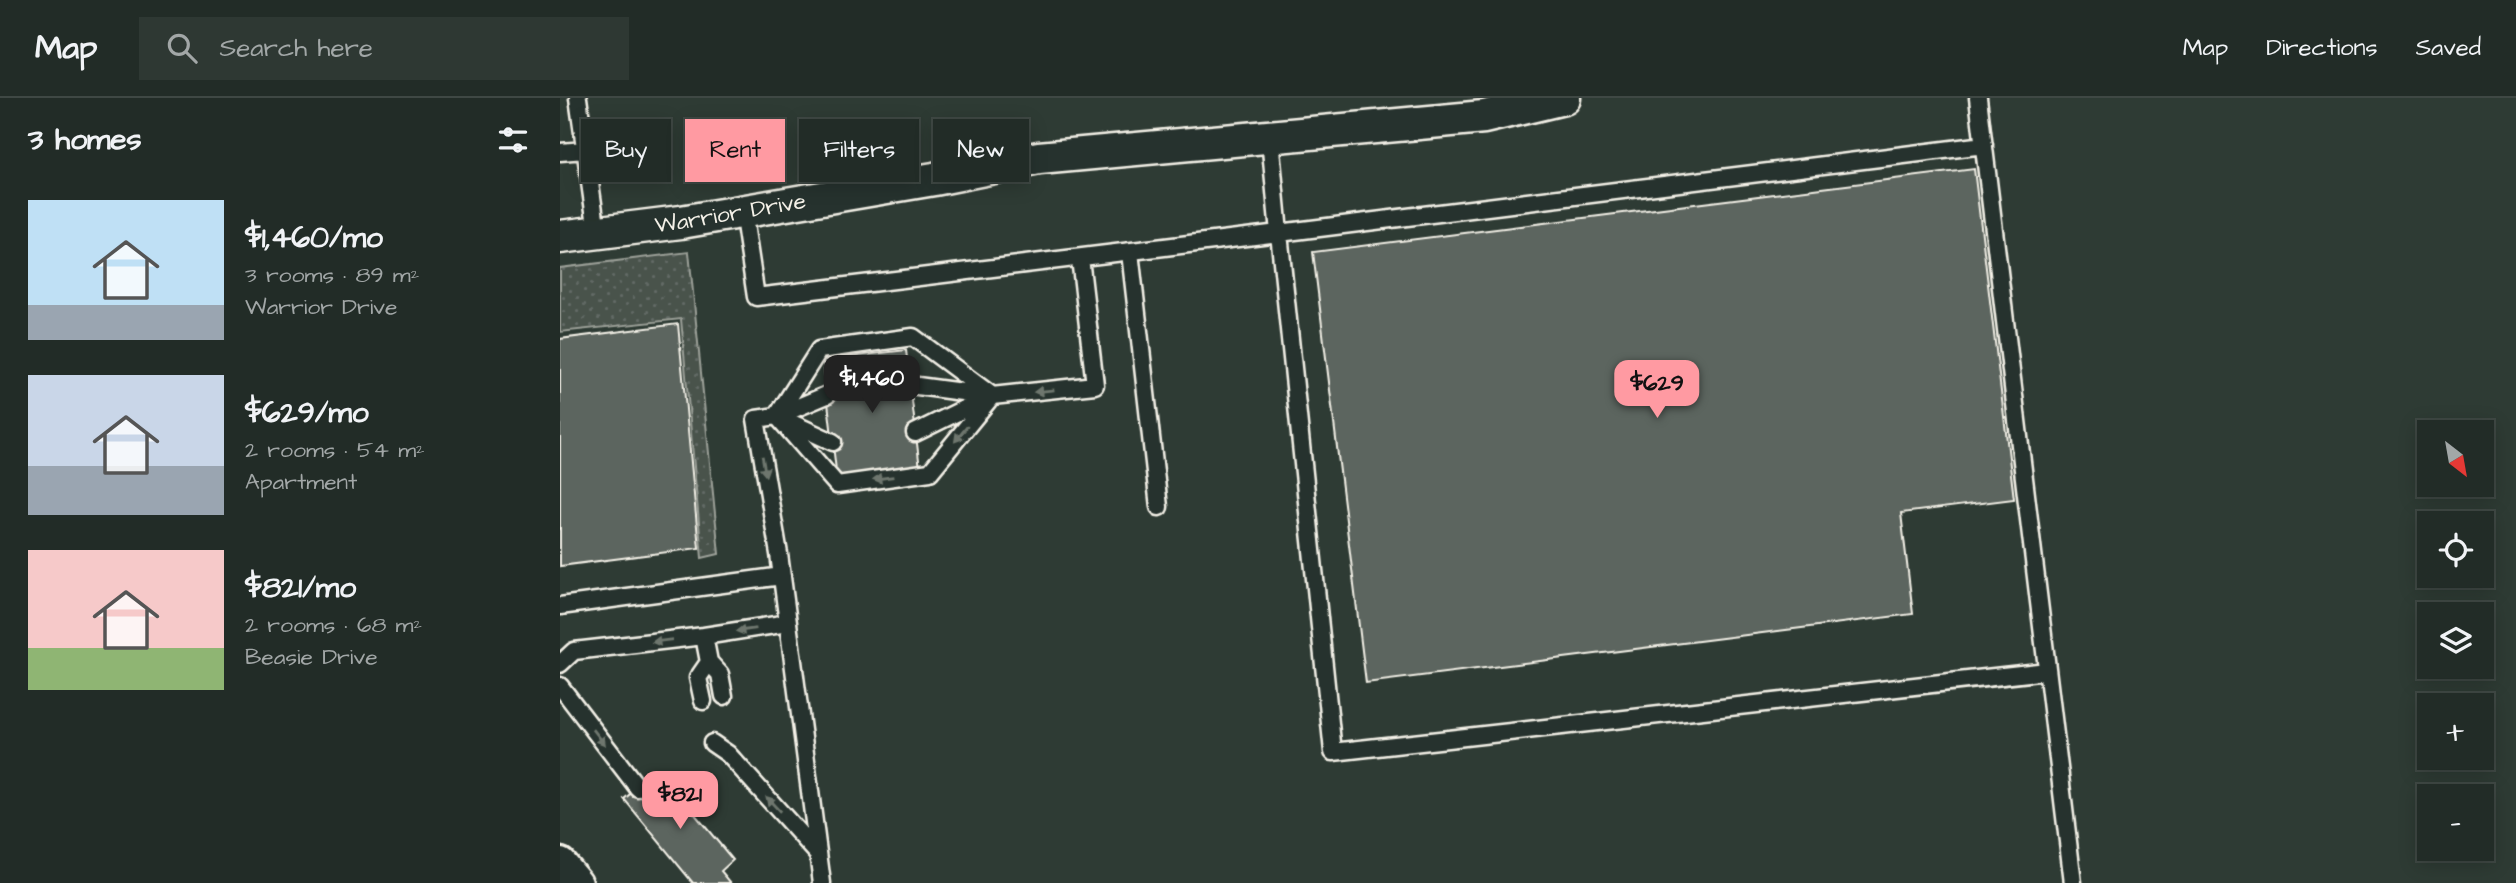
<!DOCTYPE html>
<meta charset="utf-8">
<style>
:root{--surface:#222c27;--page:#2e3833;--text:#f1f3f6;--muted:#a2a7a7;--line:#3f4844;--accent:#ff9aa2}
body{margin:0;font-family:"Architects Daughter",sans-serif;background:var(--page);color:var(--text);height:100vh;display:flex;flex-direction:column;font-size:26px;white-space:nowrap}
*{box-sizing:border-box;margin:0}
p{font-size:23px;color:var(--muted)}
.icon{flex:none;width:38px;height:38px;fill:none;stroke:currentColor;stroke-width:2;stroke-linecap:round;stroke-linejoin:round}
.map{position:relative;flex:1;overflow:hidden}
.side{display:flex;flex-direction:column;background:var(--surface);width:560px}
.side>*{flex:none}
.hud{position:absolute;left:21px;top:21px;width:665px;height:63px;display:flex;gap:14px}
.needle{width:46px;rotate:149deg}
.controls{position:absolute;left:1857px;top:322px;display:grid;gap:14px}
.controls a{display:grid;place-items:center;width:77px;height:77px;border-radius:0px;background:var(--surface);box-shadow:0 4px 18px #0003,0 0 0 2px var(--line);font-size:35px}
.price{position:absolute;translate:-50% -60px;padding:0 16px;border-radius:14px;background:var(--accent);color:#111;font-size:23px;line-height:46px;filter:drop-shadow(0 2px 4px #0008)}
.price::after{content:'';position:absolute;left:50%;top:42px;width:21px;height:16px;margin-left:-10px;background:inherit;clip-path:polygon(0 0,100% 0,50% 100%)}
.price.on{background:#222;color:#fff}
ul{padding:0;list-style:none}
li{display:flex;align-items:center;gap:21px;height:175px;padding:0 28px}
li span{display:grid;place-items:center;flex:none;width:196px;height:140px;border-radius:0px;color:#555}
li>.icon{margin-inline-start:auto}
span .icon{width:84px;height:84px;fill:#fffc;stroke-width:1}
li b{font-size:30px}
h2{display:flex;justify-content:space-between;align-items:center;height:84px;padding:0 28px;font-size:30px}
.pill{padding:0 24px;border-radius:0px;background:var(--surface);box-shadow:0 4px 18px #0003,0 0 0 2px var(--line);font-size:24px;line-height:63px}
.pill.on{background:var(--accent);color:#111}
header{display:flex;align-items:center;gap:42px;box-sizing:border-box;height:98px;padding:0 35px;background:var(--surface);border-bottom:2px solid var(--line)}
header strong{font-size:33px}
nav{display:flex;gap:38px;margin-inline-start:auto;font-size:24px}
.search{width:490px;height:63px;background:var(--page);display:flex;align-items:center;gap:18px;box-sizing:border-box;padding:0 24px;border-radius:0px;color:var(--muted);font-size:26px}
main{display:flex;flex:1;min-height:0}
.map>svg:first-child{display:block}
.grass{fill:url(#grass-dots);stroke:#9ea29a;stroke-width:2}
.building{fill:#5c655e;stroke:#f4f1e8;stroke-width:2}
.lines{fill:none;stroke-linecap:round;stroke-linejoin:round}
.service-casing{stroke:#f4f1e8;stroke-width:21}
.minor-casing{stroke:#f4f1e8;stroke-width:37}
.service{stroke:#26332d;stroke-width:16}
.minor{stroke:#26332d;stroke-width:32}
.oneway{fill:#6e766e}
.labels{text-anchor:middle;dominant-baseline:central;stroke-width:5;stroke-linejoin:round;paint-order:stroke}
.street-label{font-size:23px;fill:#f4f1e8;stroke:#26332d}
</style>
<header>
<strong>Map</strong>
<div class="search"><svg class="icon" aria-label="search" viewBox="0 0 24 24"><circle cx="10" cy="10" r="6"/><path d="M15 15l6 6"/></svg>Search here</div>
<nav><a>Map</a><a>Directions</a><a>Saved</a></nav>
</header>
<main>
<section class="side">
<h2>3 homes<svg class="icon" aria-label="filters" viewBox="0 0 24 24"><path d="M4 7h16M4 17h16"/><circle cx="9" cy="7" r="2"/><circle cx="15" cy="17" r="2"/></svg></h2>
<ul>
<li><span style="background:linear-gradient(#bfe0f5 75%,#9aa5b1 0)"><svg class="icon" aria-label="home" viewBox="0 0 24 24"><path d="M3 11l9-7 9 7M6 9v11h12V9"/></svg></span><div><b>$1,460/mo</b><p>3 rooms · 89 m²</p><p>Warrior Drive</p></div></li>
<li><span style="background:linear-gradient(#c9d6e8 65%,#9aa5b1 0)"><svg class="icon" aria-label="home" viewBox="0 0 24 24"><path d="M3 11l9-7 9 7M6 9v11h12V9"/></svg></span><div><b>$629/mo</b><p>2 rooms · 54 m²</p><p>Apartment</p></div></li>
<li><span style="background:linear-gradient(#f6c9c9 70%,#8fb573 0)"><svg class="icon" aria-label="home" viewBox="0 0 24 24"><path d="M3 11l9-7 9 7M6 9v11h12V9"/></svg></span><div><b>$821/mo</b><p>2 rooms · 68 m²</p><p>Beasie Drive</p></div></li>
</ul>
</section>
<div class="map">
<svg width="1956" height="785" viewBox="0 0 1956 785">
<defs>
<pattern id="grass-dots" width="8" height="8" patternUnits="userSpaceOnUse" patternTransform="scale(1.75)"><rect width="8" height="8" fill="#48524c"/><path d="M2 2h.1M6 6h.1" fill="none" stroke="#636b66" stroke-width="1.8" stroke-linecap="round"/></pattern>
</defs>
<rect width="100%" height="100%" fill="#2e3b34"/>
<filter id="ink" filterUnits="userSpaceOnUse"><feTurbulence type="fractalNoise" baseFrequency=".0143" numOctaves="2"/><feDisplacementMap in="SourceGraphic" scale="14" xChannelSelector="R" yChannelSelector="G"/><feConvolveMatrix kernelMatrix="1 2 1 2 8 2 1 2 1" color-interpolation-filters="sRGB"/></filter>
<g filter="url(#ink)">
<path class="grass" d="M129 154 159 456 142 460 121 221 0 234V170Z"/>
<path class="building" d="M1414 71 1454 401 1341 415 1353 516 806 585 753 154Z
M118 226 139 450 0 468V241Z
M346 252 360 371 277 381 263 262Z
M99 673 173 762 161 773 171 785H133L64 701Z"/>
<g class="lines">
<g class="service-casing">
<path id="service" d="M18 0 37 134
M1418 0 1513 785
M710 41 719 135 1424 47
M0 54 25 52
M183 113 196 199 719 135 773 654 1487 573
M570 154 599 409
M350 287 432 298 535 287 520 160
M217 318 277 387 370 374 432 298
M217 318 259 252 353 239 431 297
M223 321 273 344
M355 335 426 300
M0 508 222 478
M144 538 228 525
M0 566 14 553 144 538 149 564 160 576 164 598
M0 588 78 690
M143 603 138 580 149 564
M152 645 168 656 258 756
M262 785 219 456 196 321 217 318 267 297"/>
</g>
<g class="minor-casing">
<g id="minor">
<path id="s1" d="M0 139 121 124 374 81 479 60 924 19 1004 0"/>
<path d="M0 766 16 785"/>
</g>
</g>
<use href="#service" class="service"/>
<use href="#minor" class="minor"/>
</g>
<defs><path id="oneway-solid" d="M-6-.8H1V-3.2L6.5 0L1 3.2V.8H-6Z" transform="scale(1.75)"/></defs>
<g class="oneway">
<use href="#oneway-solid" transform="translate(484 293) rotate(174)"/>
<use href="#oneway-solid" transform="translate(401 336) rotate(129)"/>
<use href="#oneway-solid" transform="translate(204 368) rotate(80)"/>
<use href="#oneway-solid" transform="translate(323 380) rotate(172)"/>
<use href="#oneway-solid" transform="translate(186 532) rotate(172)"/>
<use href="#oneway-solid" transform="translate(102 543) rotate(173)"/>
<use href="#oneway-solid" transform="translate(39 639) rotate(52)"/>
<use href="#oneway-solid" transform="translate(213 706) rotate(-133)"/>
</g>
</g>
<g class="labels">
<g class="street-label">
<text stroke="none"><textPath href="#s1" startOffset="172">Warrior Drive</textPath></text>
</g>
</g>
</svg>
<div class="controls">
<a><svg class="needle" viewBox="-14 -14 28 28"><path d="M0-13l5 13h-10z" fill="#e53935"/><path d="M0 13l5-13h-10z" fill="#a2a7a7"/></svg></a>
<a><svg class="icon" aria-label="locate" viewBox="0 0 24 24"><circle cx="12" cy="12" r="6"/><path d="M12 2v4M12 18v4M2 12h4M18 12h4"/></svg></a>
<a><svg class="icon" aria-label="layers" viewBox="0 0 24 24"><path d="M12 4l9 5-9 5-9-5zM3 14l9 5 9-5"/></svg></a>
<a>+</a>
<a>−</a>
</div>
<b class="price on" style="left:312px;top:317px">$1,460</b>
<b class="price" style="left:1097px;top:322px">$629</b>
<b class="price" style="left:120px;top:733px">$821</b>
<div class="hud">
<a class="pill">Buy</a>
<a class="pill on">Rent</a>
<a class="pill">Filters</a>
<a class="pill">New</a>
</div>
</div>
</main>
